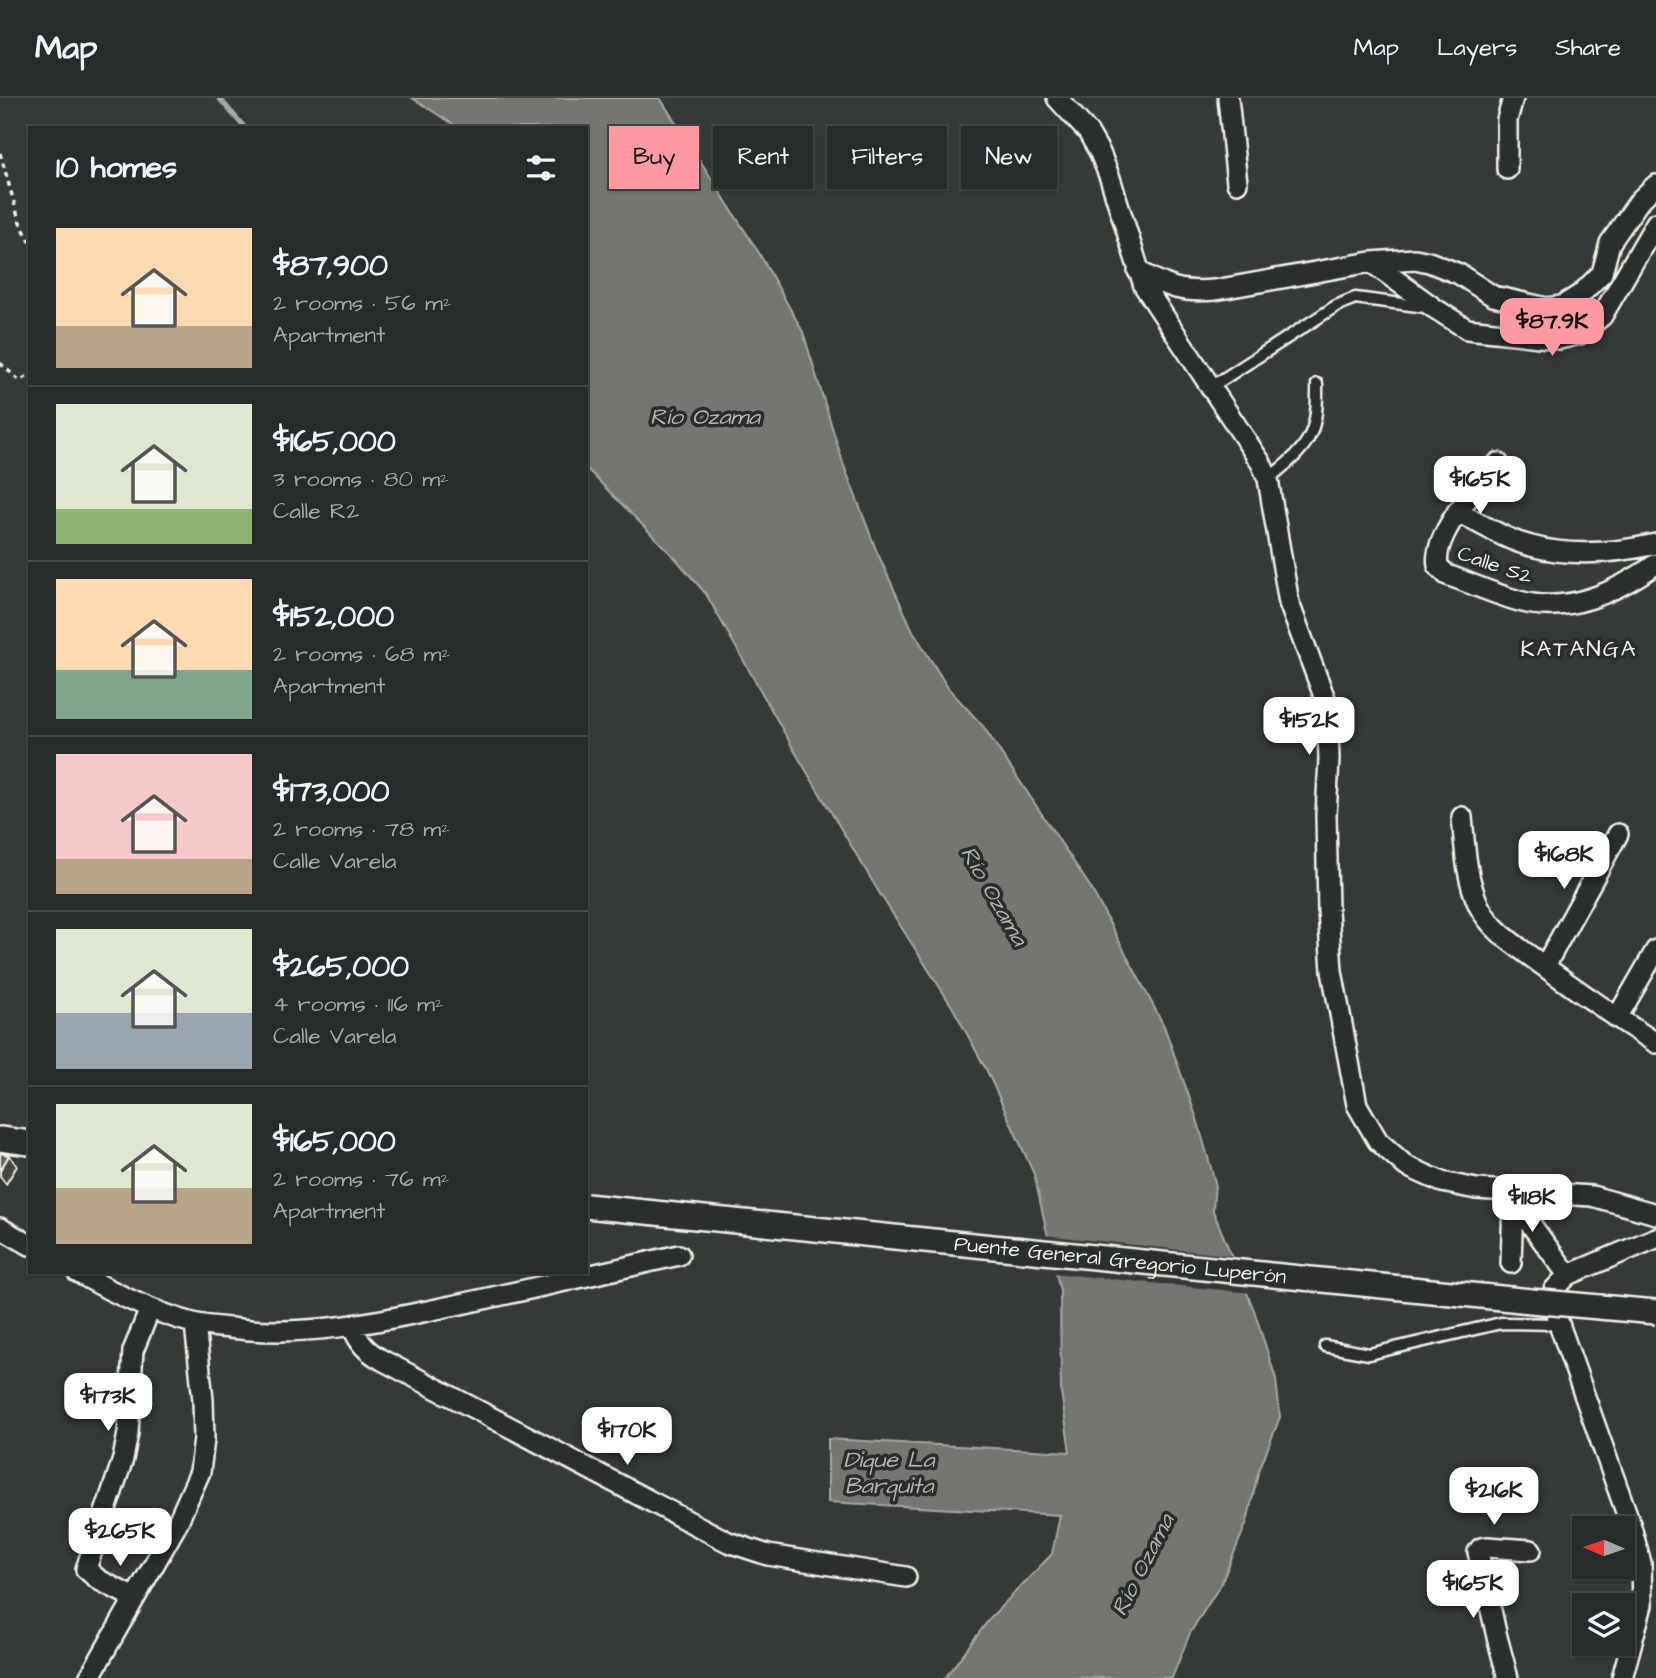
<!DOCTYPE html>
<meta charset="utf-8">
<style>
:root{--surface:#282b2b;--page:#303333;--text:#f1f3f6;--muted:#a5a7a9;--line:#444747;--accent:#ff9aa2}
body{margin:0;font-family:"Architects Daughter",sans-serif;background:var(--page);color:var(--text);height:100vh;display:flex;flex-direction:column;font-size:26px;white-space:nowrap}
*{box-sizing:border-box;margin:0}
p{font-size:23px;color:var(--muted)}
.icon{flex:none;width:38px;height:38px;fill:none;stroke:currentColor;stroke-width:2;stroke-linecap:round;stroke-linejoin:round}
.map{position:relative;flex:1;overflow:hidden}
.sheet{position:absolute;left:28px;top:28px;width:560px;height:1148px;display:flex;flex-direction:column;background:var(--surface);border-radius:0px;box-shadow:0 2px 5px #0004,0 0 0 2px var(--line)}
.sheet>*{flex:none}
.banner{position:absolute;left:609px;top:28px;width:665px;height:63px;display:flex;gap:14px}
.needle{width:46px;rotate:272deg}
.controls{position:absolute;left:1572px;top:1418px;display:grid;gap:14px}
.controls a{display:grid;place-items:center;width:63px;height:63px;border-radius:0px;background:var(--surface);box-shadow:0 2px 5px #0004,0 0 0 2px var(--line);font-size:35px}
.price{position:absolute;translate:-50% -60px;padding:0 16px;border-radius:14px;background:#fff;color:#222;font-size:23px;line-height:46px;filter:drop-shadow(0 2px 4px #0008)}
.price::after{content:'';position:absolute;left:50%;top:42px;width:21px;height:16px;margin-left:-10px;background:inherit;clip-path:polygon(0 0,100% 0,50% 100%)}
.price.active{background:var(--accent);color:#111}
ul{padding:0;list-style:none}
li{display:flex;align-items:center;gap:21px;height:175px;padding:0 28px}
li+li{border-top:2px solid var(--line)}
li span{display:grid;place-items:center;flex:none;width:196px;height:140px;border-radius:0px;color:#555}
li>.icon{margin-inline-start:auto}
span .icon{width:84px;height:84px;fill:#fffc;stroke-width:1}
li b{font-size:30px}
h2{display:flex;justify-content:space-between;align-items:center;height:84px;padding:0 28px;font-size:30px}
.chip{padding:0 24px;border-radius:0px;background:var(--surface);box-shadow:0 2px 5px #0004,0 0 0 2px var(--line);font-size:24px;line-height:63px}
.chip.active{background:var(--accent);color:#111}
header{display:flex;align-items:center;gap:42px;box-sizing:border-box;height:98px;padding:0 35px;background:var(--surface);border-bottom:2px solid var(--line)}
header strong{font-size:33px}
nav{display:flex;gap:38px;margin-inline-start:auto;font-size:24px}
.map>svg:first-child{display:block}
.water{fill:#757572;stroke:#a8a7a1;stroke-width:2}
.pier{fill:#363939}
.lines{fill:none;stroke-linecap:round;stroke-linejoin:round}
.stream{stroke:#a8a7a1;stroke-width:5}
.service-casing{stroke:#f4f1e8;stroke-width:15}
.minor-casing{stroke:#f4f1e8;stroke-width:24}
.tertiary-casing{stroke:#f4f1e8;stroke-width:28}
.path{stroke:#f4f1e8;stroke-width:3.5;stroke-dasharray:5 5;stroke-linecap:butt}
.service{stroke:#2a2d2e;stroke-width:10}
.minor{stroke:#2a2d2e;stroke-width:19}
.tertiary{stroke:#2a2d2e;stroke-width:23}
.tertiary-bridge-casing{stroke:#f4f1e8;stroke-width:28;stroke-linecap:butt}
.tertiary-bridge{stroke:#2a2d2e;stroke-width:23}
.shaded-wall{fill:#444545;stroke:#f4f1e8;stroke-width:2}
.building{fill:#616362;stroke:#f4f1e8;stroke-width:2}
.labels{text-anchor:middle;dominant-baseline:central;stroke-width:7;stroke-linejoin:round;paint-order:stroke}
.street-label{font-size:21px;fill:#f4f1e8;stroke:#2a2d2e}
.water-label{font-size:23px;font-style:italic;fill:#b4b3ad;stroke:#2a2d2e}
.neighbourhood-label{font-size:23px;letter-spacing:2px;fill:#f4f1e8;stroke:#2a2d2e}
</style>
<header>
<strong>Map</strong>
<nav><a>Map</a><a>Layers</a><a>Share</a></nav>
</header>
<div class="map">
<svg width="1656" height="1580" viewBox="0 0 1656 1580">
<rect width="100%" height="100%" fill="#363939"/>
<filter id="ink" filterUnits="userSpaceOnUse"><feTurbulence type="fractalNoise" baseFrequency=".0143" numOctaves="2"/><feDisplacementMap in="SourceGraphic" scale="14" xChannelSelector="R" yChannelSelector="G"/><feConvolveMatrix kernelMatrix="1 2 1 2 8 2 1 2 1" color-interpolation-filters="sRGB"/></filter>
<g filter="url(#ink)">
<path class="water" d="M412 0H660L759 155 803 234 843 365 877 454 913 533 948 590 983 628 1091 790 1164 928 1197 1021 1215 1084 1213 1113 1254 1212 1276 1281 1280 1319 1258 1375 1247 1424 1221 1486 1190 1535 1172 1580H945L991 1519 1052 1456 1060 1417 828 1404V1341L1070 1354 1061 1294 1060 1193 1034 1076 987 973 953 910 880 796 798 659 706 496 676 461 586 370V30H459Z"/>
<path class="pier" d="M1044 1137 1236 1158 1251 1195 1052 1175Z"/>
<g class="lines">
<path class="stream" d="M219 0 245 30"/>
<g class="service-casing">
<path id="service" d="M1211 289 1336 208 1355 200 1426 209
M1268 381C1308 349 1318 339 1317 286
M1325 1248 1369 1256 1501 1225 1559 1226"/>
</g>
<g class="minor-casing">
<path id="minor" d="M1057 0 1088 34 1100 55 1110 80 1144 188 1261 365 1268 381 1289 505 1327 606 1329 661 1326 717 1328 812 1332 873 1357 1007 1378 1043 1406 1068 1442 1084 1476 1091 1592 1098 1656 1116
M1228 0 1237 85
M1507 71V22L1513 0
M1371 164 1415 161 1429 164 1459 176 1493 198 1547 210 1562 208 1581 196 1602 175 1610 145 1640 102 1656 87
M1138 173C1169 189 1178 195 1215 192L1371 164 1434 210 1467 231 1559 241 1580 236 1602 218 1656 125
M1498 365C1478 388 1432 436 1438 468L1447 477C1470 485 1494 496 1519 503 1568 517 1616 494 1656 466
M1457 414C1480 425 1506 442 1531 448 1571 459 1616 455 1656 446
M1462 719C1465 750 1466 780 1479 808 1492 834 1519 849 1541 866 1579 894 1617 920 1656 945
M1545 868 1618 736
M1617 920 1656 852
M1506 1093 1568 1177
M0 1130 30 1147
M1511 1165 1513 1105
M77 1174C113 1195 152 1214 193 1225 205 1228 218 1229 230 1230 308 1240 381 1223 456 1207 531 1191 605 1174 679 1157
M352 1228C359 1245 366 1253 382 1262L728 1444 768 1457 906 1479
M134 1500 99 1482 86 1471 123 1361 128 1335 133 1253 150 1211
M89 1580 176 1428 200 1374 204 1341 203 1302 195 1226
M1508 1580 1497 1539 1478 1454 1481 1450 1487 1449 1531 1452
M1622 1580 1642 1507 1641 1465 1630 1425 1559 1226 1554 1210V1192L1568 1177 1656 1140"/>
</g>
<g class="tertiary-casing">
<path id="tertiary" d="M0 1041 30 1045"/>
</g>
<path class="path" d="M0 55 19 122 30 144
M0 265 20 283 30 276"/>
<use href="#service" class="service"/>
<use href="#minor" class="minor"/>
<use href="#tertiary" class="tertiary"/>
<g class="tertiary-bridge-casing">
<g id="tertiary-bridge">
<path id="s1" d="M586 1108 1531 1203 1656 1214"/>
</g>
</g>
<use href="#tertiary-bridge" class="tertiary-bridge"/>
</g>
<path class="shaded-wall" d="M9 1057 17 1068 6 1086 0 1078V1073Z"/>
<path class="building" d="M0 1055 9 1057 0 1073Z"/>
</g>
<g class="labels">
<g class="street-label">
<text transform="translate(1495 467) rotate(19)">Calle S2</text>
<text stroke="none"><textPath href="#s1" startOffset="537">Puente General Gregorio Luperón</textPath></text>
</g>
<g class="water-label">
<text x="705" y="319">Río Ozama</text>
<text transform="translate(994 798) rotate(60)">Río Ozama</text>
<text x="889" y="1362">Dique La<tspan x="889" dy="26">Barquita</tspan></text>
<text transform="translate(1143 1467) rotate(-63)">Río Ozama</text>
</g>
<g class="neighbourhood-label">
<text x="1579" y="551">KATANGA</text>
</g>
</g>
</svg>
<div class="controls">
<a><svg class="needle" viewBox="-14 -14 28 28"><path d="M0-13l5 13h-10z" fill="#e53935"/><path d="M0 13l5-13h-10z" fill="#a5a7a9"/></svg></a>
<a><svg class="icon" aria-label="layers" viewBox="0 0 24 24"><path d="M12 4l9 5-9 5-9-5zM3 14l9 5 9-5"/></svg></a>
</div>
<b class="price active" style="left:1552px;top:260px">$87.9K</b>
<b class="price" style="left:1480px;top:418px">$165K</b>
<b class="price" style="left:1309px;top:659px">$152K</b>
<b class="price" style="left:1564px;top:793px">$168K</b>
<b class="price" style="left:1532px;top:1136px">$118K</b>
<b class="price" style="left:108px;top:1335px">$173K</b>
<b class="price" style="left:627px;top:1369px">$170K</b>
<b class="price" style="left:1494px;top:1429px">$216K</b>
<b class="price" style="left:120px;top:1470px">$265K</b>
<b class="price" style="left:1473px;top:1522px">$165K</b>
<div class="banner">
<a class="chip active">Buy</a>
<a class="chip">Rent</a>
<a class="chip">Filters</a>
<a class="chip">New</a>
</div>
<section class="sheet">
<h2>10 homes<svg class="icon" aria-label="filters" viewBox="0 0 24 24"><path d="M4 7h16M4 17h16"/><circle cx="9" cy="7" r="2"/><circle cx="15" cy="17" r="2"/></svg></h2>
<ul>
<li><span style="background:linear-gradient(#ffd9b3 70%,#b9a48a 0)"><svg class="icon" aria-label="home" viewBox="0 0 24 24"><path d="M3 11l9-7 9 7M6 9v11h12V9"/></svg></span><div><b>$87,900</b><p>2 rooms · 56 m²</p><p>Apartment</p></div></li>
<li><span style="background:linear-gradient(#dfe7d0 75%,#8fb573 0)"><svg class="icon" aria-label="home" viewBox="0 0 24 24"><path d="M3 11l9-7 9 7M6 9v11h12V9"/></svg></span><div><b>$165,000</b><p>3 rooms · 80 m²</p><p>Calle R2</p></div></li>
<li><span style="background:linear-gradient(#ffd9b3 65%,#7fa58c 0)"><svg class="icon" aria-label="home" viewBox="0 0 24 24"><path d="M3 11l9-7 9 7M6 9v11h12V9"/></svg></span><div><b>$152,000</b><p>2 rooms · 68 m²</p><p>Apartment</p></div></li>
<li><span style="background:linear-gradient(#f6c9c9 75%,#b9a48a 0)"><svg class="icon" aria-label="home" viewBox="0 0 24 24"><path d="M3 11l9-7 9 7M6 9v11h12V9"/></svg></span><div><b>$173,000</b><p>2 rooms · 78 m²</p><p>Calle Varela</p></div></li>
<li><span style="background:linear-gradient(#dfe7d0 60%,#9aa5b1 0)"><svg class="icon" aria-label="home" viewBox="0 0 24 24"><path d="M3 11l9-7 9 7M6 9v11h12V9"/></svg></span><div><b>$265,000</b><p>4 rooms · 116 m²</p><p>Calle Varela</p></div></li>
<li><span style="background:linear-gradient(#dfe7d0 60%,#b9a48a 0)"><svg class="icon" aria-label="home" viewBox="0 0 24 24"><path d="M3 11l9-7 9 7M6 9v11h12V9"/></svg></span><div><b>$165,000</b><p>2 rooms · 76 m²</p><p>Apartment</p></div></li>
</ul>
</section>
</div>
